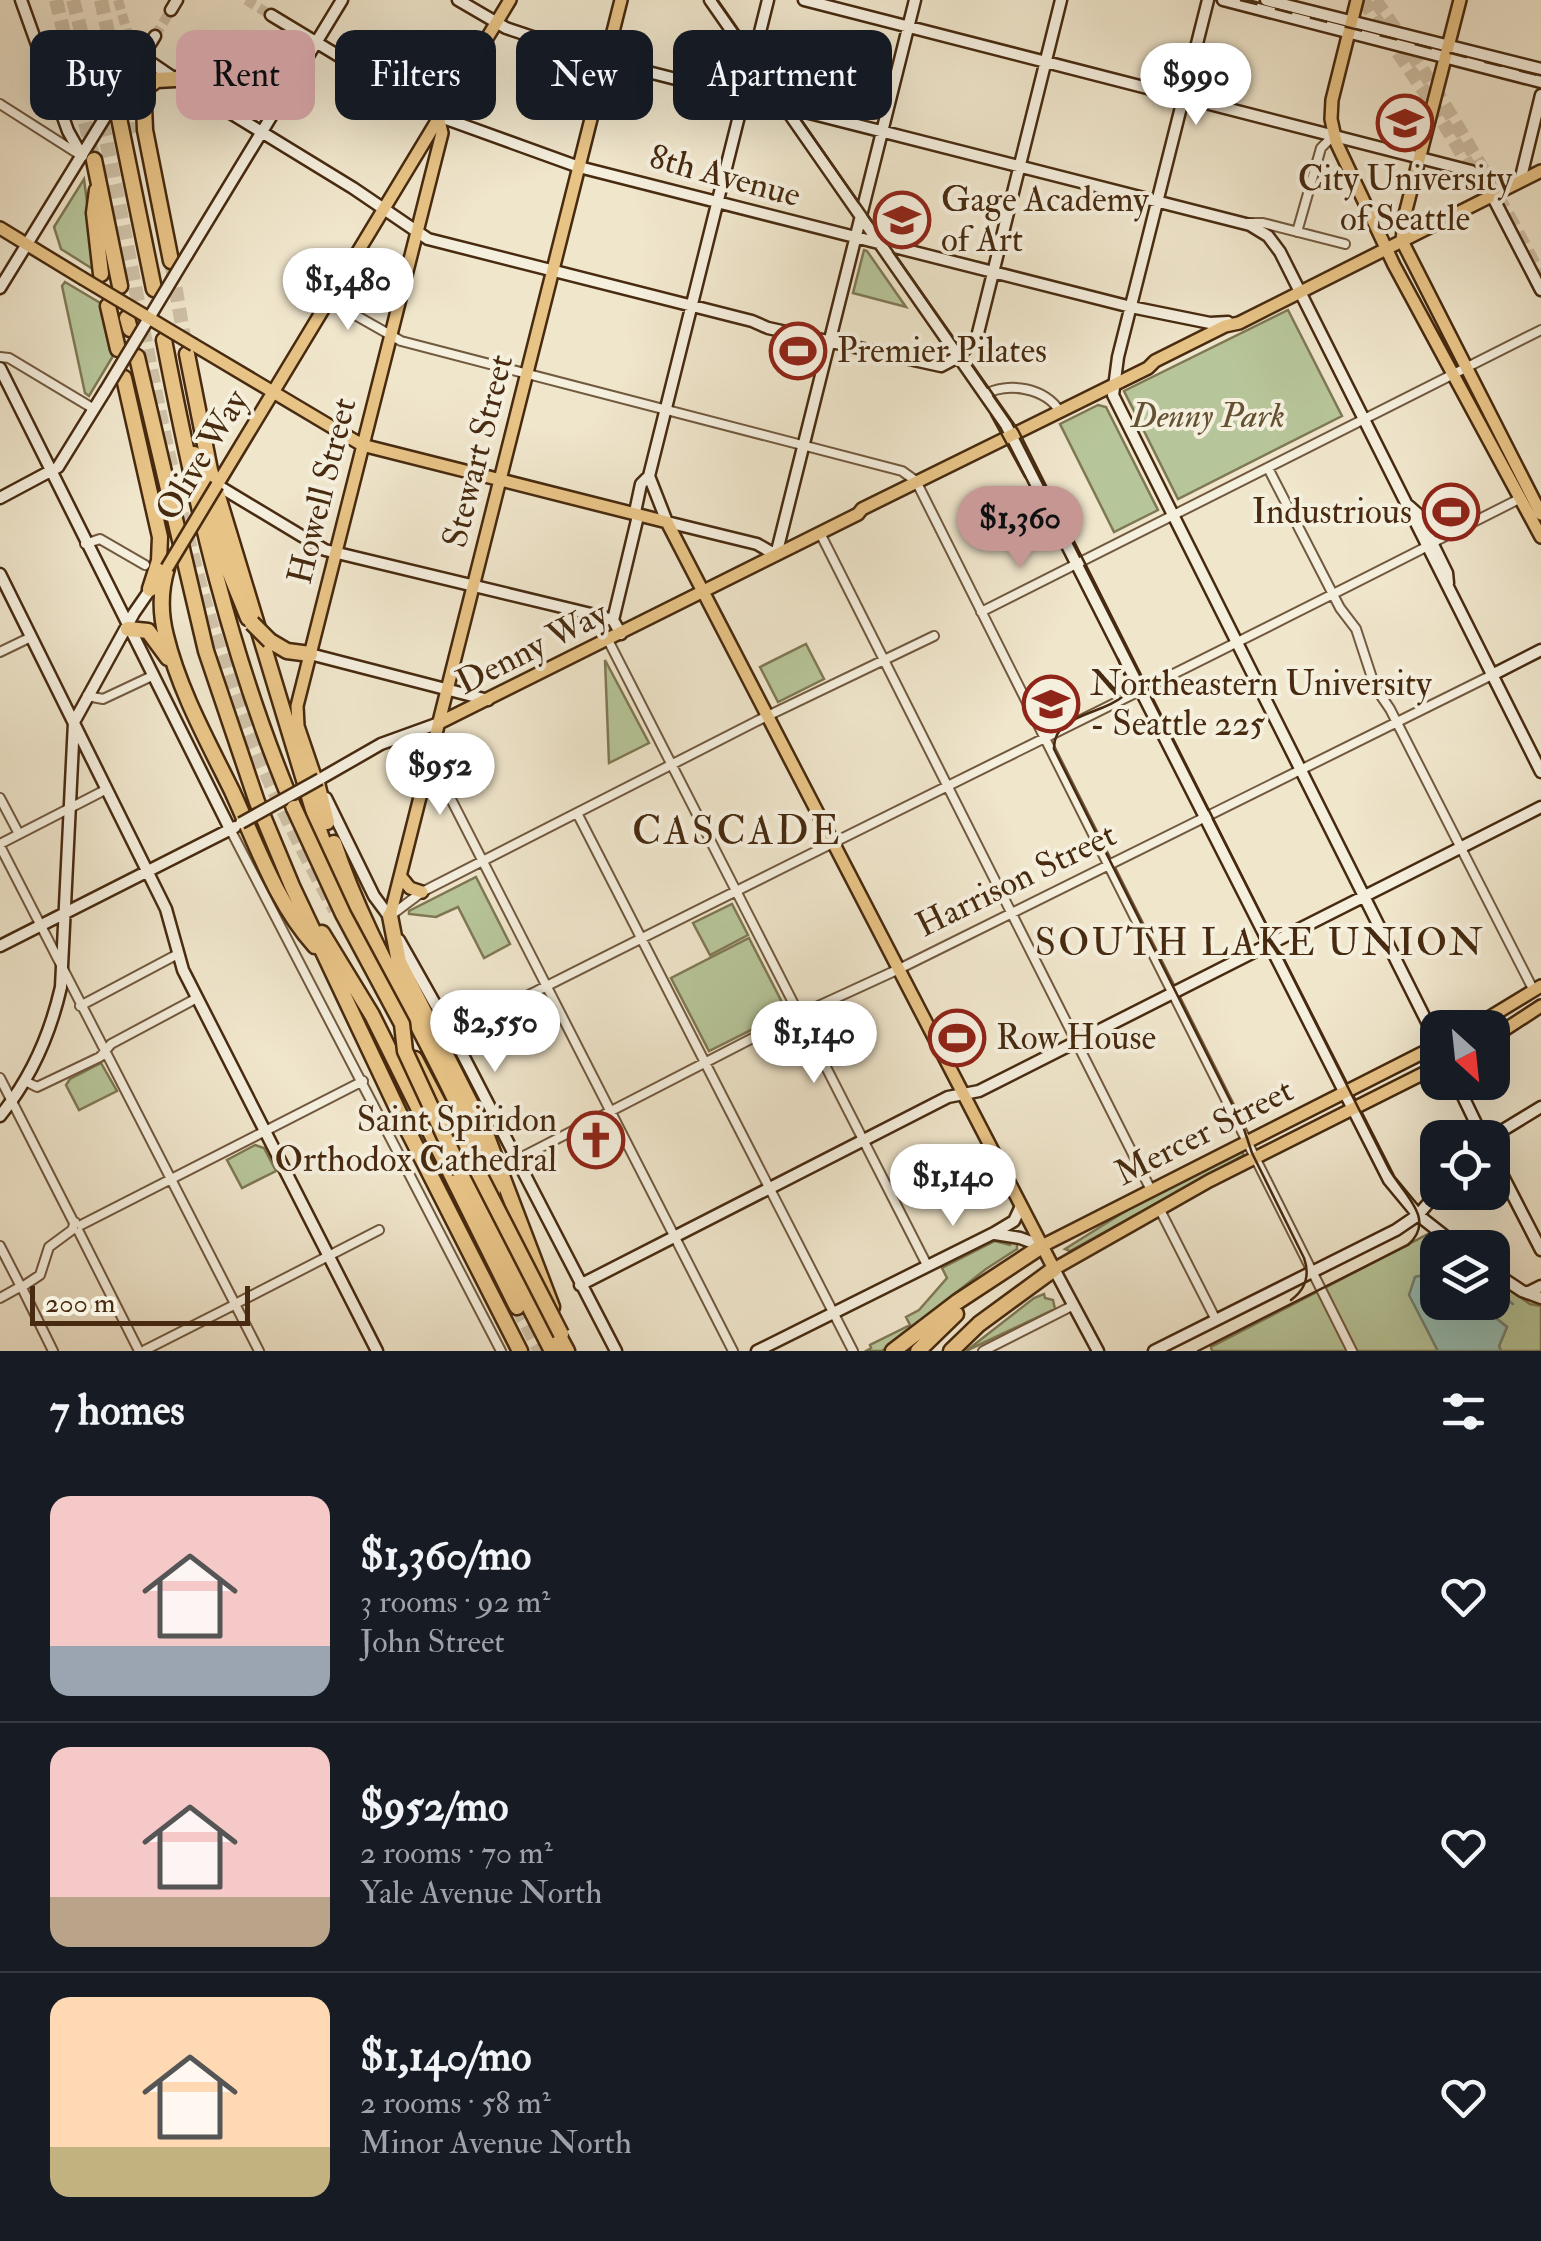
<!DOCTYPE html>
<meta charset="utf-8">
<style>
:root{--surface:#171b24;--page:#242831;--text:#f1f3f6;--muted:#9ea1a6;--line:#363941;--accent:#c59692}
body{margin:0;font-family:"IM FELL Double Pica",serif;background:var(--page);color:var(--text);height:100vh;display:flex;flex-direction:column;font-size:38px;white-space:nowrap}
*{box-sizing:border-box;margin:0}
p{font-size:32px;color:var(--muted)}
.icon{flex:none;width:55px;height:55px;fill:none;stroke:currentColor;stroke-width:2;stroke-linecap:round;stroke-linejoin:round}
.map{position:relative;height:1351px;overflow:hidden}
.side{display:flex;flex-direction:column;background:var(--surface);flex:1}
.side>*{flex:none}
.top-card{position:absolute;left:30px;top:30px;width:1000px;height:90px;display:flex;gap:20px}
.needle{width:65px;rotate:153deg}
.tools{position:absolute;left:1420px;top:1010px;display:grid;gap:20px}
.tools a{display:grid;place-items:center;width:90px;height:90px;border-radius:20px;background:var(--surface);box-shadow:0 10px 40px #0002;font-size:50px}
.scale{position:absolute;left:30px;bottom:25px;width:220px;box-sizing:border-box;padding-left:10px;border:5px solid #472a0f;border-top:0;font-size:28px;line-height:35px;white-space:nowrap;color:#472a0f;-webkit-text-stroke:8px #f5efde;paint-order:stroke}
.price{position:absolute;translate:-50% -85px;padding:0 22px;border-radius:35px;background:#fff;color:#222;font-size:32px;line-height:65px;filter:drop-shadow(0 2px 5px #0008)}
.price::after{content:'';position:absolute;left:50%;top:60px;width:30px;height:22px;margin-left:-15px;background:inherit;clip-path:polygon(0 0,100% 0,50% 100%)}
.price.on{background:var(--accent);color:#111}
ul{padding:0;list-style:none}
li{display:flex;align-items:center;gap:30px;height:250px;padding:0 50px}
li+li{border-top:2px solid var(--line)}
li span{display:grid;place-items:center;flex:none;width:280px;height:200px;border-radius:20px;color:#555}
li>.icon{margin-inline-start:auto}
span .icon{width:120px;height:120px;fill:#fffc;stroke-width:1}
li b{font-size:42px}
h2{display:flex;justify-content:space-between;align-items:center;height:120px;padding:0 50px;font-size:42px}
.pill{padding:0 35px;border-radius:20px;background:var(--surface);box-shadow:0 10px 40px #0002;font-size:35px;line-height:90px}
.pill.on{background:var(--accent);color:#111}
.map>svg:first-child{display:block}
.green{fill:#b7c69a;stroke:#7f7854;stroke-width:2.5}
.water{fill:#9ac0b4;stroke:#798472;stroke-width:2.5}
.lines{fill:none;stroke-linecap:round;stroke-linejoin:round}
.stream{stroke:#798472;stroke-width:2.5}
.secondary-tunnel{stroke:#cec0a6;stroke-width:10;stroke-dasharray:10 5;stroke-linecap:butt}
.highway-tunnel{stroke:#cec0a6;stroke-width:14;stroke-dasharray:14 7;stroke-linecap:butt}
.street-casing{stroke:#71593e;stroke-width:12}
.secondary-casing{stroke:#472a0f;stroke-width:15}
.primary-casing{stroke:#472a0f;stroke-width:16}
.highway-casing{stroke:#472a0f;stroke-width:19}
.street{stroke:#f5efde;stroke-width:8}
.secondary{stroke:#f5efde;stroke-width:10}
.primary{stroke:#e8c386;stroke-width:11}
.highway{stroke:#e8c386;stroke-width:14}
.tram{stroke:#472a0f;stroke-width:2.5}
.rail{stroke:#472a0f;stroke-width:2.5;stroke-dasharray:18 18;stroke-linecap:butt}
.secondary-bridge-casing{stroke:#472a0f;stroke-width:15;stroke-linecap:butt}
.primary-bridge-casing{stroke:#472a0f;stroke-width:16;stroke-linecap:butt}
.highway-bridge-casing{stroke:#472a0f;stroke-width:19;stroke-linecap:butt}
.secondary-bridge{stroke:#f5efde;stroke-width:10}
.primary-bridge{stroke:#e8c386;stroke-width:11}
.highway-bridge{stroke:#e8c386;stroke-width:14}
.labels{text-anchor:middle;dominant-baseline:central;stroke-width:8;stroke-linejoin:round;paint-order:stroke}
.street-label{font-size:35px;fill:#472a0f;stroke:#f5efde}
.poi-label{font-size:35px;fill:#472a0f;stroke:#f5efde;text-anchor:start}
.park-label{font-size:35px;font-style:italic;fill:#635132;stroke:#f5efde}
.neighbourhood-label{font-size:38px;letter-spacing:2.5px;fill:#472a0f;stroke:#f5efde}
.quarter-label{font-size:40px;letter-spacing:2.5px;fill:#472a0f;stroke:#f5efde}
</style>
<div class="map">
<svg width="1541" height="1351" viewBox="0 0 1541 1351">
<rect width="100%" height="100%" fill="#f0e6cc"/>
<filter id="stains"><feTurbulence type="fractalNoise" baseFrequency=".002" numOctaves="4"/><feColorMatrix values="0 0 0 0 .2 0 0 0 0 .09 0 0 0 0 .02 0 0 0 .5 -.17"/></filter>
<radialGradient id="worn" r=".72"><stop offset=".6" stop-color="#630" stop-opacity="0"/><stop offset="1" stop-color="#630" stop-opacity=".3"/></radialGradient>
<path class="green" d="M84 179 96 271 61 249 54 227Z
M864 250 867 251 906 307 853 293Z
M65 282 102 304 113 356 89 396 85 393 62 286Z
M1288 310 1342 416 1178 499 1124 391Z
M1098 405 1106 407 1158 510 1114 532 1060 424Z
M806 644 824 679 778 702 760 667Z
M605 660 649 743 609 763Z
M476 877 510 944 484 958 458 907 436 917 409 914V911Z
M732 904 748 935 710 955 693 923Z
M749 938 787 1012 709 1051 671 978Z
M101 1063 117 1091 79 1110 66 1085 70 1079Z
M255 1145 264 1148 276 1171 242 1188 227 1160Z
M1240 1149 1244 1155 1070 1251 1065 1249 1140 1202Z
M1430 1233 1449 1247 1438 1248 1437 1277 1428 1274 1415 1277 1410 1295 1438 1351H1212L1211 1347Z
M1012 1239 1017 1241V1249L986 1269 882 1351H866L871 1348 870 1345 910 1325 906 1317 919 1310 947 1278 942 1268 995 1241 1010 1245Z
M1493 1278 1530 1304 1541 1306V1351H1501L1499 1346 1507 1327 1477 1303 1492 1302Z
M1044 1294 1045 1298 1053 1300 1055 1309 966 1351 1034 1298Z"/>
<path class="water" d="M1428 1274 1437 1277 1438 1302 1477 1303 1507 1327 1499 1346 1501 1351H1438L1409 1295 1415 1277Z"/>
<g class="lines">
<path class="stream" d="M1492 1288 1513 1304"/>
<path class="secondary-tunnel" d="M118 0 130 42
M246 0 271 15
M155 36 171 10"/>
<path class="highway-tunnel" d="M56 0 94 160
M73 0C133 225 155 461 230 682 257 762 294 836 335 910
M101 0 130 134
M1363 0 1430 100 1478 181
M1375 0C1438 88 1492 182 1541 278
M172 267 186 349
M517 1307 540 1351"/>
<g class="street-casing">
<path id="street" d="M0 104 80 155
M1248 223H1263L1345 244
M1297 232 1321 148 1334 135
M327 299 401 341 902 471 916 481
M0 357 9 358 94 409
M984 395C1007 381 1047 388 1060 412
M1268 468 1340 608 1356 629 1375 687 1390 709 1534 991
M919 487 1352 1351
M820 533 1151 1190
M1432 543 1521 498
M85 544 100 539 145 565
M981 612 1541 330
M608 640 927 1265
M0 652 31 637
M87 696 103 699 152 676
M430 758 733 1351
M0 798 19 834
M577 813 853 1351
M230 829 501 1351
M0 844 107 789
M0 846 233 1300
M390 916 422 892 757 721 934 636
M80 1006 176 955
M452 1034C775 869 1102 712 1426 547
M0 1078 74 1223
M25 1081 37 1087 100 1057 111 1044 197 998
M516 1160 788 1020 899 969 1492 675
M1159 1208 1216 1320
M81 1225 363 1081
M79 1232 138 1349
M0 1246 19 1283
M25 1285 40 1275 49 1247 72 1230 75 1222
M23 1290 53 1351
M0 1298 18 1288
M239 1302 379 1230
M237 1308 259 1351
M145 1350 232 1306
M983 1351 1074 1305"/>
</g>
<g class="secondary-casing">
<path id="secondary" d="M21 0 68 131 82 156
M458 0 506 28 605 61 1250 225 1268 236 1280 252 1541 772
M710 0 1006 425 1389 1180 1418 1215 1460 1248
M804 0 1471 171 1485 182 1541 290
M1208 0 1118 357 1113 395 1438 1044
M1223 0 1541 82
M1266 0 1541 69
M171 10 177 0
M271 15 438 116 579 167 1131 307 1210 323 1228 322
M130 42 134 51 175 79 353 188 428 239 752 321 768 328 941 366 958 357 977 337 1061 0
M1520 181 1541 95
M187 255 342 0
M0 288 155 36
M0 368 230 829
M649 476 667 522 757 544 776 555 915 0
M217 485 325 550 591 614 613 620 621 634
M0 498 58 467 105 391
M1409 506 1418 514 1447 573 1448 583
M635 512 641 484 649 476 768 0
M0 574 166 909 183 970 377 1351
M613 620 638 516
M310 654 488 700
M1492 675 1541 650
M320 779 381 744 439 723
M326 798 374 896 391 919
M399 940 452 1034 616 1351
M0 946 235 827
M1456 1082 1483 1138
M0 1116C32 1077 50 1035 61 987L74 722 134 613 154 584
M1490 1138 1541 1107
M1492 1155 1541 1250
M995 1234 1020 1238 1042 1246
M1054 1269 1098 1351
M1492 1271 1522 1291 1541 1298
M580 1285 948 1097 979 1091 1541 807
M1527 1293 1541 1286
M757 1351 994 1233 1014 1221 1021 1206
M1154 1351 1396 1230 1418 1215 1438 1192"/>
</g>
<g class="primary-casing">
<path id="primary" d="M1357 0 1332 100 1331 119 1336 142 1394 265 1541 537
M1460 0 1404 218 1402 241 1541 514
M0 228 82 278
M194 345 362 445 667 522 1054 1269 1209 1181 1438 1066
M217 485 510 0
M439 723 858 514 862 509 1148 368 1155 361 1225 326 1239 323 1541 171
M316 779 298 726 297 706 442 133 438 116
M401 877 410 888 422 892
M390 916 621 0
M1472 1028 1541 986
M1492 1038 1541 1006
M1042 1246 1438 1045"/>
</g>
<g class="highway-casing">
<path id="highway" d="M142 57 145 130 171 261
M141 91 157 80 175 79
M119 118 154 289
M94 160 120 286
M97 190 94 213 101 274
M108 306 118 349
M127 318 130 329
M164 340C195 501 230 657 294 808
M187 354 210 470 321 836 351 919
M137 357 206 651 257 802 292 886 403 1121 520 1351
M124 378 160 537 159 561 150 589
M194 454 225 561 248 618
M167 568C160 591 160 613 166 636 179 690 208 742 232 791 256 843 276 903 315 946
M128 629 148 631 168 658
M270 641 287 651 310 654
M316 779 327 822
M334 843C374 964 452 1070 493 1191
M390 916 399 962 486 1134 552 1307
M322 933 372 1015 517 1307
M415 1059 477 1177
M461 1172 552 1351
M553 1325 567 1351
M893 1351 957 1302 1042 1246
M918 1351 956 1314
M951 1351 979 1324 1054 1269"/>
</g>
<use href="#street" class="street"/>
<use href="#secondary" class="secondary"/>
<use href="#primary" class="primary"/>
<use href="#highway" class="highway"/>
<path class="tram" d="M717 0 1018 430 1389 1169C1403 1194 1437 1219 1408 1245L1198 1351
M991 415 1025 477
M1118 659 1127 681 1122 697C1101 715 1053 714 1054 749L1243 1126 1252 1153 1304 1258C1310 1275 1306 1289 1291 1300"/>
<path class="rail" d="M1240 0 1541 76"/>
<g class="secondary-bridge-casing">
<path id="secondary-bridge" d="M105 391 187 255
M241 823 320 779"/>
</g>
<g class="primary-bridge-casing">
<path id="primary-bridge" d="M82 278 194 345
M167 568 217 485"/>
</g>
<g class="highway-bridge-casing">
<path id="highway-bridge" d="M252 623 270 641
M294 808 343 914 402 1024 405 1051 461 1172
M475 1166 561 1334"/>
</g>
<use href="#secondary-bridge" class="secondary-bridge"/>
<use href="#primary-bridge" class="primary-bridge"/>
<use href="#highway-bridge" class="highway-bridge"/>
</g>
<defs>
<g id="university-ring" transform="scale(2.875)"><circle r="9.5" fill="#f5efde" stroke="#8f2418" stroke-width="1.5"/><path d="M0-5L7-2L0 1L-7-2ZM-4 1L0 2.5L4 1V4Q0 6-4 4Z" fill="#8f2418"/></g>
<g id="school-ring" transform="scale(2.875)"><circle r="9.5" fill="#f5efde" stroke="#8f2418" stroke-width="1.5"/><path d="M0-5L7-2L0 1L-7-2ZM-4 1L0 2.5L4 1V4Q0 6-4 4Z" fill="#8f2418"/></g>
<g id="stadium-ring" transform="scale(2.875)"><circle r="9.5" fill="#f5efde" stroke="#8f2418" stroke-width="1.5"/><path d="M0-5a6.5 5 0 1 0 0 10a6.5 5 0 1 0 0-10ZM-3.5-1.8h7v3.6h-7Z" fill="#8f2418"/></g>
<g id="church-ring" transform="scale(2.875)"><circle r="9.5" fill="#f5efde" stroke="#8f2418" stroke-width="1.5"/><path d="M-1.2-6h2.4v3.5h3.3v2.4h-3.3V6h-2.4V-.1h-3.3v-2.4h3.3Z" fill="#8f2418"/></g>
</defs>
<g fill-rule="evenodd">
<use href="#university-ring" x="1405" y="123"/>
<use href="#school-ring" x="902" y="220"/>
<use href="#stadium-ring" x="798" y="351"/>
<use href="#stadium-ring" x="1451" y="512"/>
<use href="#university-ring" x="1051" y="704"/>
<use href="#stadium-ring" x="957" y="1038"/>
<use href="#church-ring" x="596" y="1140"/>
</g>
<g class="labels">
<g class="street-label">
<text transform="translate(725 176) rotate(15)">8th Avenue</text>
<text transform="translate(478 451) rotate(-76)">Stewart Street</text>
<text transform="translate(202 455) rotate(-59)">Olive Way</text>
<text transform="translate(322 491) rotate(-76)">Howell Street</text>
<text transform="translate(532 648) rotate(-27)">Denny Way</text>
<text transform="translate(1016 880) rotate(-26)">Harrison Street</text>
<text transform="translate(1204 1132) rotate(-27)">Mercer Street</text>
</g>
<g class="poi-label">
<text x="1405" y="179" text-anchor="middle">City University<tspan x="1405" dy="40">of Seattle</tspan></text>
<text x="941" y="200">Gage Academy<tspan x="941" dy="40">of Art</tspan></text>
<text x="837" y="351">Premier Pilates</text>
<text x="1412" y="512" text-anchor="end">Industrious</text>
<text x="1090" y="684">Northeastern University<tspan x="1090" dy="40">- Seattle 225</tspan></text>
<text x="996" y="1038">Row House</text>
<text x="557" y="1120" text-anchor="end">Saint Spiridon<tspan x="557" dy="40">Orthodox Cathedral</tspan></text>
</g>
<g class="park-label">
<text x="1208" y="416">Denny Park</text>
</g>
<g class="neighbourhood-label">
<text x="1260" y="943">SOUTH LAKE UNION</text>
</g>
<g class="quarter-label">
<text x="737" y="831">CASCADE</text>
</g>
</g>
<rect width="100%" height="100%" filter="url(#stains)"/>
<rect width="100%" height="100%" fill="url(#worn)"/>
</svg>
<div class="tools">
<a><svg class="needle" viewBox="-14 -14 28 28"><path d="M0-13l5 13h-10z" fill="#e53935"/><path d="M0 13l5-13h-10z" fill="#9ea1a6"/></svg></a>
<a><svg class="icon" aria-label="locate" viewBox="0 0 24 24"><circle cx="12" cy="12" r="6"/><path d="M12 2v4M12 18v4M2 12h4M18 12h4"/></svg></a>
<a><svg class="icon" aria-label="layers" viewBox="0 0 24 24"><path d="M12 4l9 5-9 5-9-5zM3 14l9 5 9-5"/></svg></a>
</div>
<div class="scale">200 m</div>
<b class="price" style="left:1196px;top:128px">$990</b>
<b class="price" style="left:348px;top:333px">$1,480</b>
<b class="price on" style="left:1020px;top:571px">$1,360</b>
<b class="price" style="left:440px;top:818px">$952</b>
<b class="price" style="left:495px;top:1075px">$2,550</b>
<b class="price" style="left:814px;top:1086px">$1,140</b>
<b class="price" style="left:953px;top:1229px">$1,140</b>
<div class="top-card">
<a class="pill">Buy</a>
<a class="pill on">Rent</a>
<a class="pill">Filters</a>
<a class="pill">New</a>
<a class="pill">Apartment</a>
</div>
</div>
<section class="side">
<h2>7 homes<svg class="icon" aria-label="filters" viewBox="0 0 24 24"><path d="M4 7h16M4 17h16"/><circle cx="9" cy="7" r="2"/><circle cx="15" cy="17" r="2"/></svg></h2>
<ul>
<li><span style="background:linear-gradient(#f6c9c9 75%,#9aa5b1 0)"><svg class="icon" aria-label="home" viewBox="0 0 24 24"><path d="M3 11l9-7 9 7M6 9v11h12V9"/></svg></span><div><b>$1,360/mo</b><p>3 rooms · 92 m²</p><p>John Street</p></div><svg class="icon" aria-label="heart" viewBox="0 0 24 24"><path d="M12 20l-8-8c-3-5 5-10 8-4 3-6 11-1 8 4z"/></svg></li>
<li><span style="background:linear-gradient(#f6c9c9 75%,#b9a48a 0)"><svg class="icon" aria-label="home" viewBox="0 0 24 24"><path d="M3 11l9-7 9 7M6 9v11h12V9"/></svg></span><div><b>$952/mo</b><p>2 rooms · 70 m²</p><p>Yale Avenue North</p></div><svg class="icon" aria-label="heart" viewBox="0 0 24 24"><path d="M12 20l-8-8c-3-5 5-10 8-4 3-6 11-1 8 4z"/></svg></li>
<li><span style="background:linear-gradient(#ffd9b3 75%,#c2b280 0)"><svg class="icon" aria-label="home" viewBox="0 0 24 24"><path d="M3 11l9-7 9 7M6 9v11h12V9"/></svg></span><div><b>$1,140/mo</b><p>2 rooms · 58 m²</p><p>Minor Avenue North</p></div><svg class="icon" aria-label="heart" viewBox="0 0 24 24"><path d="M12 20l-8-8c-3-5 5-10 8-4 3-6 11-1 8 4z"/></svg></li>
</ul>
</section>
